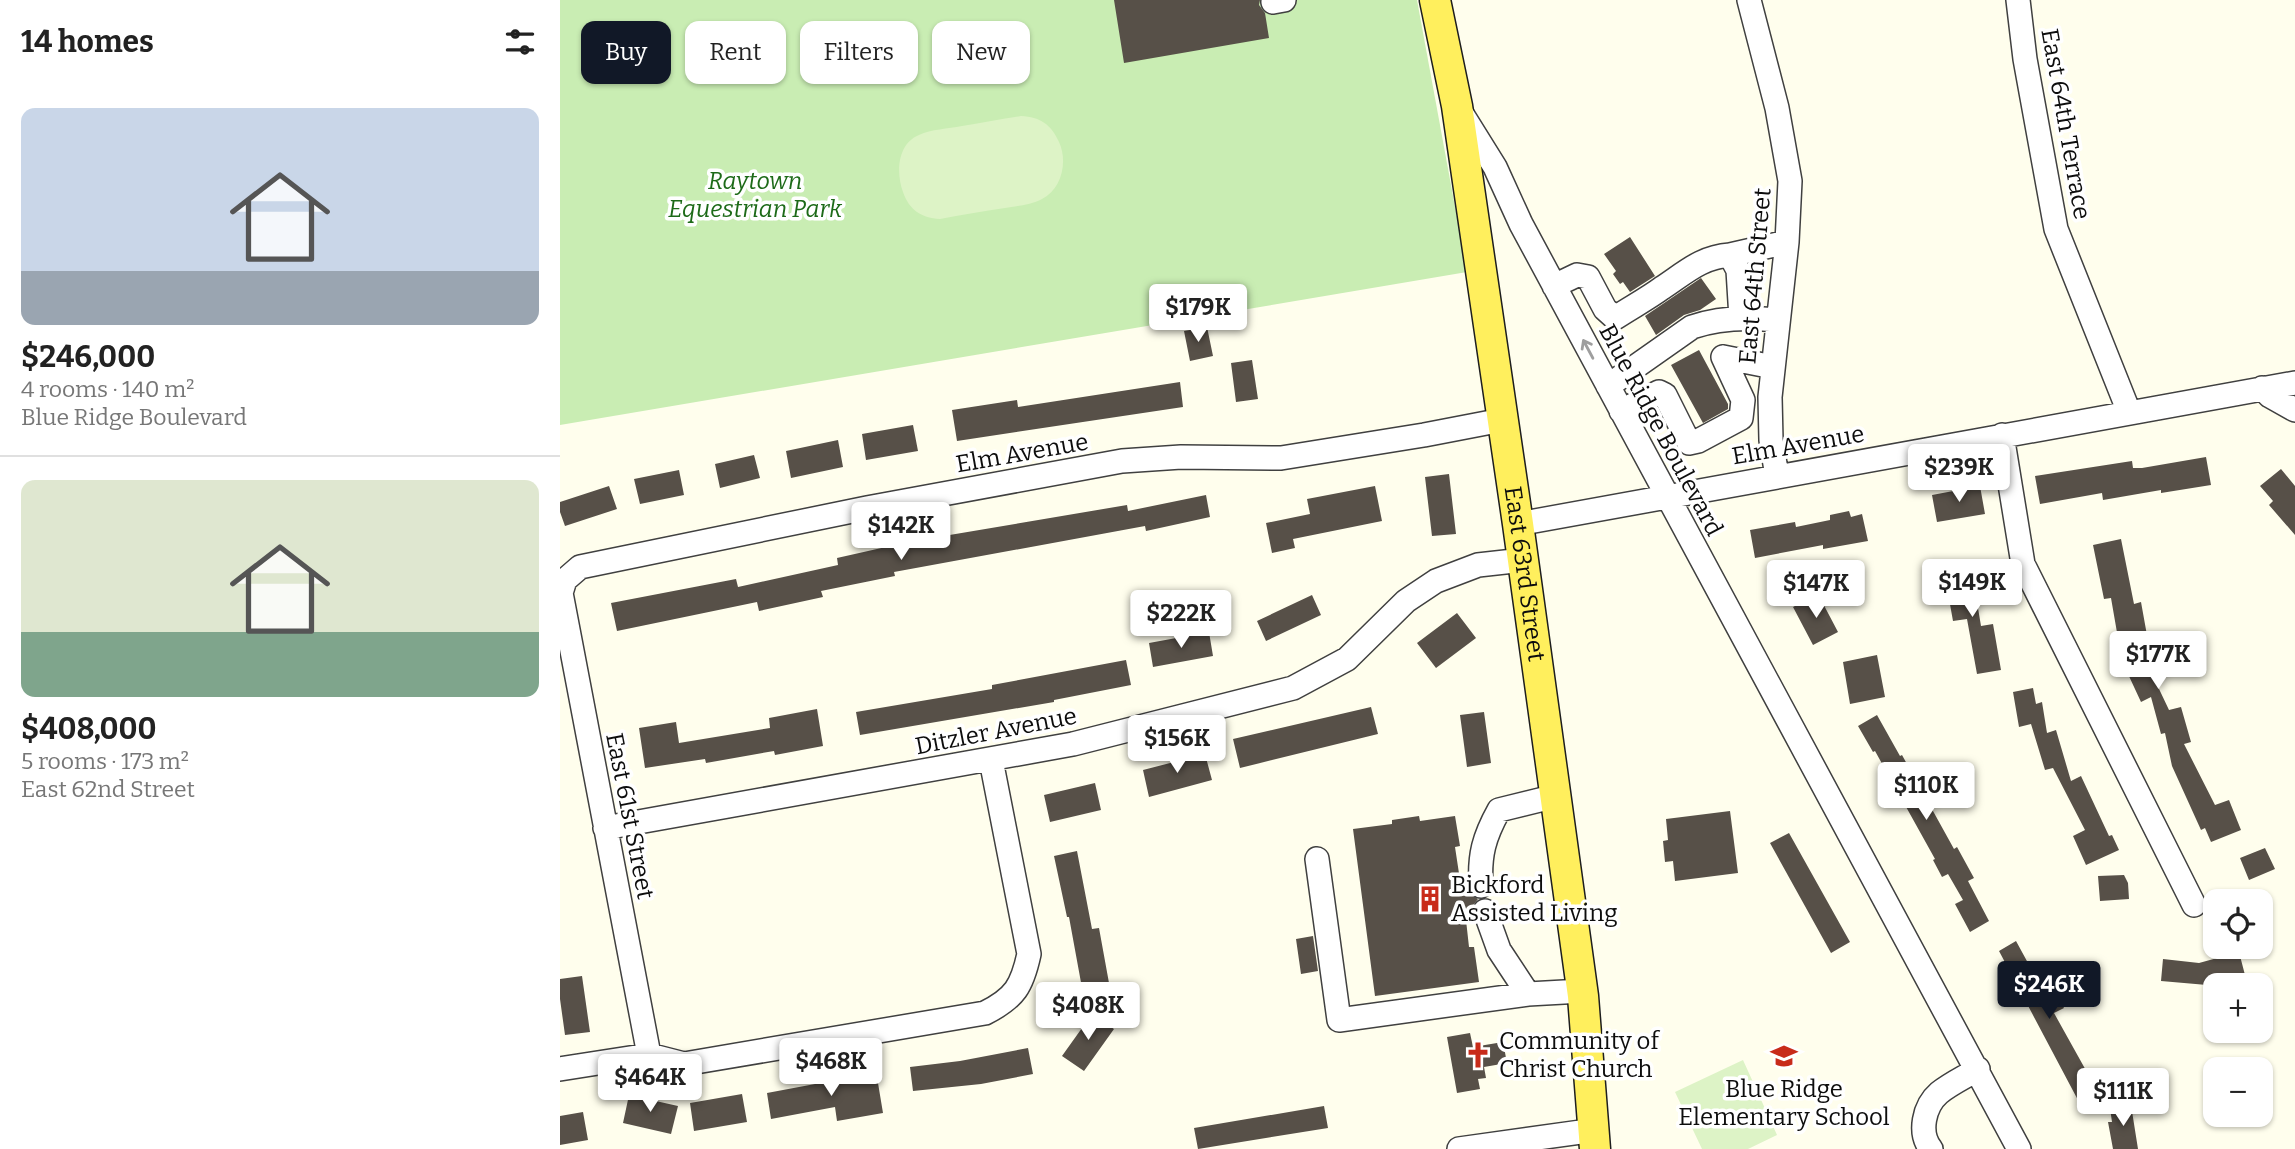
<!DOCTYPE html>
<meta charset="utf-8">
<style>
:root{--surface:#fff;--page:#f2f2f2;--text:#222;--muted:#767676;--line:#e0e0e0;--accent:#111827}
body{margin:0;font-family:Bitter,serif;background:var(--page);color:var(--text);height:100vh;display:flex;flex-direction:column;font-size:26px;white-space:nowrap}
*{box-sizing:border-box;margin:0}
p{font-size:23px;color:var(--muted)}
.icon{flex:none;width:38px;height:38px;fill:none;stroke:currentColor;stroke-width:2;stroke-linecap:round;stroke-linejoin:round}
.map{position:relative;flex:1;overflow:hidden}
.drawer{display:flex;flex-direction:column;background:var(--surface);width:560px}
.drawer>*{flex:none}
.hud{position:absolute;left:21px;top:21px;width:665px;height:63px;display:flex;gap:14px}
.buttons{position:absolute;left:1643px;top:889px;display:grid;gap:14px}
.buttons a{display:grid;place-items:center;width:70px;height:70px;border-radius:14px;background:var(--surface);box-shadow:0 2px 5px #0004;font-size:35px}
.price{position:absolute;translate:-50% -60px;padding:0 16px;border-radius:7px;background:#fff;color:#222;font-size:23px;line-height:46px;filter:drop-shadow(0 2px 4px #0008)}
.price::after{content:'';position:absolute;left:50%;top:42px;width:21px;height:16px;margin-left:-10px;background:inherit;clip-path:polygon(0 0,100% 0,50% 100%)}
.price.active{background:var(--accent);color:#fff}
ul{padding:0;list-style:none}
li{display:grid;align-content:center;gap:14px;height:371px;padding:0 21px}
li+li{border-top:2px solid var(--line)}
li span{display:grid;place-items:center;height:217px;border-radius:14px;color:#555}
li>.icon{margin-inline-start:auto}
span .icon{width:126px;height:126px;fill:#fffc;stroke-width:1}
li b{font-size:30px}
h2{display:flex;justify-content:space-between;align-items:center;height:84px;padding:0 21px;font-size:30px}
.tag{padding:0 24px;border-radius:14px;background:var(--surface);box-shadow:0 2px 5px #0004;font-size:24px;line-height:63px}
.tag.active{background:var(--accent);color:#fff}
main{display:flex;flex:1;min-height:0}
.map>svg:first-child{display:block}
.green{fill:#c9edb3}
.pitch{fill:#ddf3c6}
.building{fill:#575048}
.lines{fill:none;stroke-linecap:round;stroke-linejoin:round}
.minor-casing{stroke:#404040;stroke-width:26}
.major-casing{stroke:#1e1e1e;stroke-width:33}
.minor{stroke:#fff;stroke-width:23}
.major{stroke:#ffef5d;stroke-width:30}
.oneway{stroke:#9e9e9e}
.labels{text-anchor:middle;dominant-baseline:central;stroke-width:7;stroke-linejoin:round;paint-order:stroke}
.street-label{font-size:24px;fill:#0d0d0d;stroke:#fff}
.park-label{font-size:24px;font-style:italic;fill:#1d6a18;stroke:#fff}
.poi-label{font-size:24px;fill:#0d0d0d;stroke:#fff;text-anchor:start}
</style>
<main>
<section class="drawer">
<h2>14 homes<svg class="icon" aria-label="filters" viewBox="0 0 24 24"><path d="M4 7h16M4 17h16"/><circle cx="9" cy="7" r="2"/><circle cx="15" cy="17" r="2"/></svg></h2>
<ul>
<li><span style="background:linear-gradient(#c9d6e8 75%,#9aa5b1 0)"><svg class="icon" aria-label="home" viewBox="0 0 24 24"><path d="M3 11l9-7 9 7M6 9v11h12V9"/></svg></span><div><b>$246,000</b><p>4 rooms · 140 m²</p><p>Blue Ridge Boulevard</p></div></li>
<li><span style="background:linear-gradient(#dfe7d0 70%,#7fa58c 0)"><svg class="icon" aria-label="home" viewBox="0 0 24 24"><path d="M3 11l9-7 9 7M6 9v11h12V9"/></svg></span><div><b>$408,000</b><p>5 rooms · 173 m²</p><p>East 62nd Street</p></div></li>
</ul>
</section>
<div class="map">
<svg width="1735" height="1149" viewBox="0 0 1735 1149">
<rect width="100%" height="100%" fill="#fffeed"/>
<path class="green" d="M0 0H857L907 272 0 425Z"/>
<path class="pitch" d="M461 116C480 117 491 124 499 142 508 161 502 189 482 199 471 205 457 206 445 208 423 211 401 215 380 219 362 218 349 210 343 192 336 173 337 144 359 135 371 129 388 129 402 126 421 123 441 119 461 116Z
M1183 1060 1217 1135 1188 1149H1142L1115 1092Z"/>
<path class="building" d="M554 0H700L699 5 705 13 709 38 564 63Z
M1070 237 1095 276 1070 292 1063 282 1060 284 1053 274 1056 271 1044 254Z
M1141 278 1156 299 1140 310 1124 315 1096 335 1085 316Z
M647 327 653 356 630 361 624 331Z
M1139 350 1168 404V409L1143 423 1111 365Z
M692 360 698 399 676 402 671 363Z
M620 382 623 407 397 441 392 410 457 400 458 407Z
M353 425 358 451 306 460 302 434Z
M278 440 283 467 231 478 226 451Z
M194 455 200 478 160 488 155 464Z
M1646 457 1651 485 1601 493V490L1543 500 1542 493 1480 504 1475 476 1572 461 1573 468H1582Z
M1721 469 1735 486V535L1709 505 1713 501 1700 486Z
M119 470 124 495 80 504 74 479Z
M889 474 896 534 872 536 865 477Z
M49 486 57 509 5 526 0 512V502Z
M815 486 822 521 733 539 735 548 712 553 706 523 750 514 747 499Z
M1420 486 1425 514 1377 522 1372 495Z
M646 495 650 517 586 531 585 526 334 572 335 576 261 591 263 597 199 611 197 602 57 631 51 603 176 579 178 587 278 565 277 558 348 542 567 505 568 511Z
M1289 511 1291 517 1302 514 1308 541 1263 549V545L1195 558 1190 530 1235 522 1236 527 1270 520V515Z
M1561 539 1574 604 1581 602 1590 652 1582 653 1609 710 1621 707 1631 742 1624 744 1655 805 1669 800 1681 830 1651 842 1645 828 1641 830 1612 766 1605 733 1601 734 1591 697 1581 702 1568 674 1564 643 1559 644 1551 598 1544 599 1533 545Z
M1411 566 1421 626 1433 624 1441 670 1417 674 1407 619 1393 621 1384 571Z
M1258 594 1278 632 1253 645 1233 607Z
M752 595 761 615 706 641 697 621Z
M897 613 916 638 876 668 857 643Z
M649 632 653 656 593 667 589 643Z
M1317 655 1325 697 1290 704 1283 662Z
M566 660 571 685 494 700V702L300 735 296 712 432 689V685Z
M1473 688 1476 704 1482 702 1487 733 1496 730 1511 781 1521 776 1549 836 1552 835 1559 850 1526 865 1513 836 1525 830 1493 768 1485 770 1471 724 1459 727 1453 692Z
M811 707 818 734 680 768 673 739Z
M257 709 263 746 215 755 214 751 146 763 145 759 85 768 79 728 116 722 119 743 210 728 209 718Z
M924 712 931 763 907 767 900 715Z
M1317 715 1340 756 1342 755 1394 849 1397 847 1414 878 1408 881 1429 921 1410 932 1395 904 1403 900 1388 874 1382 877 1373 860 1375 859 1315 751 1313 752 1298 726Z
M645 754 652 780 589 797 583 770Z
M535 783 541 810 490 822 484 795Z
M1170 811 1178 873 1115 881 1113 861 1105 862 1103 841 1108 840 1106 819Z
M859 816 860 821 895 816 900 846 895 847 900 880 905 879 910 894 918 899 911 908 910 920H906L909 947H914L919 982 815 996 793 829 832 824V820Z
M1229 833 1290 942 1271 953 1210 843Z
M1705 848 1715 869 1689 880 1680 858Z
M517 851 532 929 539 928 549 983 522 988 509 917H507L494 856Z
M1564 875 1568 883 1569 899 1540 901 1538 876Z
M753 936 758 971 741 974 736 939Z
M1456 941 1486 996 1495 991 1504 1008 1494 1013 1538 1092 1519 1102 1439 951Z
M1679 952 1685 975 1647 985 1601 981 1603 959 1639 963Z
M22 976 30 1032 5 1035 0 999V979Z
M532 1014 554 1029 524 1071 502 1056Z
M910 1033 913 1047 943 1042 947 1063 924 1067 926 1078 918 1079 920 1089 897 1093 887 1037Z
M468 1048 473 1074 421 1084 353 1091 350 1067 400 1061Z
M316 1071 323 1113 277 1121 275 1107 211 1119 207 1093 271 1081 270 1078Z
M182 1094 187 1122 134 1131 130 1103Z
M69 1095 118 1106 111 1134 63 1123Z
M1571 1105 1578 1149H1553L1548 1122H1552L1550 1108Z
M764 1106 768 1128 638 1149 634 1128Z
M23 1112 28 1140 0 1145V1116Z"/>
<g class="lines">
<g class="minor-casing">
<path id="minor" d="M1189 0 1217 108 1230 181 1227 242 1210 397 1211 440 1217 476
M1458 0 1465 59 1496 229 1569 412
M713 2 724 0
M902 114 935 167 961 224 1459 1149
M1170 255 1227 242
M994 286 1017 275 1028 277 1045 309 1055 318C1070 308 1087 299 1102 288 1125 273 1141 257 1170 255L1178 270 1181 318
M1163 357 1213 367
M1048 386 1132 327C1160 317 1189 317 1218 320
M1702 388 1710 396 1735 410
M1061 411 1099 392 1105 395 1129 443 1138 441 1181 418 1183 400 1163 357
M1442 435 1463 564 1634 905
M958 524 1735 383
M45 828 513 744 733 688 787 659 846 601 876 581 918 565 963 560
M757 859 779 1020 968 994
M921 886C919 855 924 837 939 810L996 796
M925 911 939 950 968 994 1022 991
M89 1055 1 593 5 580 20 567 307 508 562 461 621 457 721 458 864 435 942 420
M0 1069 89 1055 124 1064 425 1013C455 998 462 986 469 954L431 760
M899 1149 1035 1130
M1371 1149C1358 1133 1364 1106 1379 1093 1390 1084 1405 1077 1418 1069"/>
</g>
<g class="major-casing">
<g id="major">
<path id="s1" d="M875 0 897 106 958 524 1023 996 1035 1149"/>
</g>
</g>
<use href="#minor" class="minor"/>
<use href="#major" class="major"/>
</g>
<defs><path id="oneway-shaft" d="M-6 0H5M1.5-3L5.5 0L1.5 3" fill="none" stroke-width="1.6" stroke-linecap="round" stroke-linejoin="round" transform="scale(1.75)"/></defs>
<use class="oneway" href="#oneway-shaft" transform="translate(1028 349) rotate(-118)"/>
<defs>
<g id="building-bare" transform="scale(2.1)"><path d="M-4-6H4V6H1V3H-1V6H-4ZM-2.5-4.3h1.7v1.8h-1.7ZM.8-4.3h1.7v1.8H.8ZM-2.5-1h1.7V.8h-1.7ZM.8-1h1.7V.8H.8Z" fill="#c82b1a" stroke="#fff" stroke-width="2.5" paint-order="stroke"/></g>
<g id="church-bare" transform="scale(2.1)"><path d="M-1.2-6h2.4v3.5h3.3v2.4h-3.3V6h-2.4V-.1h-3.3v-2.4h3.3Z" fill="#c82b1a" stroke="#fff" stroke-width="2.5" paint-order="stroke"/></g>
<g id="school-bare" transform="scale(2.1)"><path d="M0-5L7-2L0 1L-7-2ZM-4 1L0 2.5L4 1V4Q0 6-4 4Z" fill="#c82b1a" stroke="#fff" stroke-width="2.5" paint-order="stroke"/></g>
</defs>
<g fill-rule="evenodd">
<use href="#building-bare" x="870" y="899"/>
<use href="#church-bare" x="918" y="1055"/>
<use href="#school-bare" x="1224" y="1056"/>
</g>
<g class="labels">
<g class="street-label">
<text transform="translate(1506 124) rotate(80)">East 64th Terrace</text>
<text transform="translate(1195 276) rotate(-85)">East 64th Street</text>
<text transform="translate(1101 430) rotate(62)">Blue Ridge Boulevard</text>
<text transform="translate(1238 445) rotate(-10)">Elm Avenue</text>
<text transform="translate(462 453) rotate(-10)">Elm Avenue</text>
<text stroke="none"><textPath href="#s1" startOffset="581">East 63rd Street</textPath></text>
<text transform="translate(436 731) rotate(-11)">Ditzler Avenue</text>
<text transform="translate(70 816) rotate(79)">East 61st Street</text>
</g>
<g class="park-label">
<text x="195" y="181">Raytown<tspan x="195" dy="28">Equestrian Park</tspan></text>
</g>
<g class="poi-label">
<text x="891" y="885">Bickford<tspan x="891" dy="28">Assisted Living</tspan></text>
<text x="939" y="1041">Community of<tspan x="939" dy="28">Christ Church</tspan></text>
<text x="1224" y="1089" text-anchor="middle">Blue Ridge<tspan x="1224" dy="28">Elementary School</tspan></text>
</g>
</g>
</svg>
<div class="buttons">
<a><svg class="icon" aria-label="locate" viewBox="0 0 24 24"><circle cx="12" cy="12" r="6"/><path d="M12 2v4M12 18v4M2 12h4M18 12h4"/></svg></a>
<a>+</a>
<a>−</a>
</div>
<b class="price" style="left:638px;top:344px">$179K</b>
<b class="price" style="left:1399px;top:504px">$239K</b>
<b class="price" style="left:341px;top:562px">$142K</b>
<b class="price" style="left:1412px;top:619px">$149K</b>
<b class="price" style="left:1256px;top:620px">$147K</b>
<b class="price" style="left:621px;top:650px">$222K</b>
<b class="price" style="left:1598px;top:691px">$177K</b>
<b class="price" style="left:617px;top:775px">$156K</b>
<b class="price" style="left:1366px;top:822px">$110K</b>
<b class="price active" style="left:1489px;top:1021px">$246K</b>
<b class="price" style="left:528px;top:1042px">$408K</b>
<b class="price" style="left:271px;top:1098px">$468K</b>
<b class="price" style="left:90px;top:1114px">$464K</b>
<b class="price" style="left:1563px;top:1128px">$111K</b>
<div class="hud">
<a class="tag active">Buy</a>
<a class="tag">Rent</a>
<a class="tag">Filters</a>
<a class="tag">New</a>
</div>
</div>
</main>
